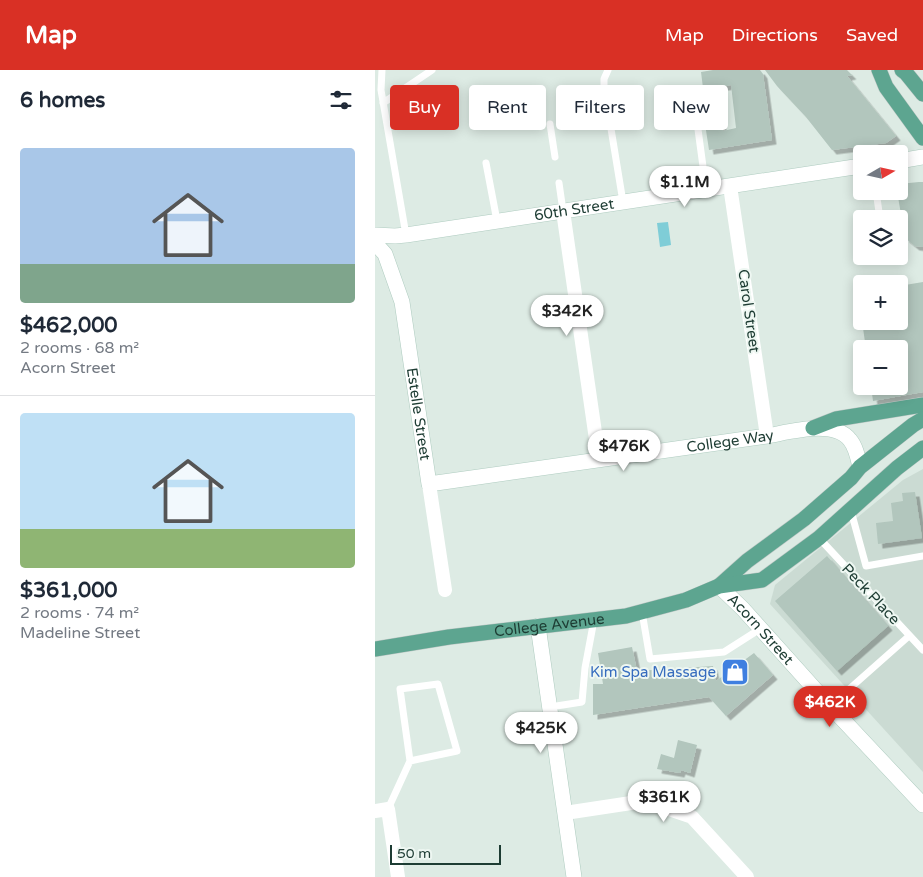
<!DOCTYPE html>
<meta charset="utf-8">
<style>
:root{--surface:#fff;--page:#f2f2f3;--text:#1f2937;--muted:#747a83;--line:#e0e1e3;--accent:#d93025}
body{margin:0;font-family:"Varela Round",sans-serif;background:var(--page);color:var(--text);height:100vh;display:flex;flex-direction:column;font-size:19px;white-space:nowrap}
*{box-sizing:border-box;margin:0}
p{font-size:16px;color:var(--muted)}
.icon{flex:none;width:28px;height:28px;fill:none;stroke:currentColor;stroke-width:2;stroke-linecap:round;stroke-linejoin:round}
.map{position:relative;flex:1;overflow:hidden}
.drawer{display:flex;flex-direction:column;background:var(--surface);width:375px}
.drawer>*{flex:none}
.hud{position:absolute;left:15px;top:15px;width:458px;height:45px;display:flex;gap:10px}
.needle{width:32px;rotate:81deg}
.fabs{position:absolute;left:478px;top:75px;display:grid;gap:10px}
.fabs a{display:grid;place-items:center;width:55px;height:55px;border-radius:5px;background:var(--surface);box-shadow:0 2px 12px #0003;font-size:25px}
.scale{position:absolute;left:15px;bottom:12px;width:111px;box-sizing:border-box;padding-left:5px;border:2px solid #1d3c33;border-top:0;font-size:14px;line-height:18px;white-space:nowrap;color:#1d3c33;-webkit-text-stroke:4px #eef7f2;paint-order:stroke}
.price{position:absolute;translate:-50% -42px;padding:0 11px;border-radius:18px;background:#fff;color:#222;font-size:16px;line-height:32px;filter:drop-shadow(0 1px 2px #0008)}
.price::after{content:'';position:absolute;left:50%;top:30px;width:15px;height:11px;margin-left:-8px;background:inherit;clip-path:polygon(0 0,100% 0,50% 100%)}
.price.current{background:var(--accent);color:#fff}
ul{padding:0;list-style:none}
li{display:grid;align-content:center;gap:10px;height:265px;padding:0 20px}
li+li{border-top:1px solid var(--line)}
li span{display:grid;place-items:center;height:155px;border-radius:5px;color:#555}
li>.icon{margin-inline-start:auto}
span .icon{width:90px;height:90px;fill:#fffc;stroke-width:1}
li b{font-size:21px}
h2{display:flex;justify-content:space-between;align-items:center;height:60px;padding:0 20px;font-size:21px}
.chip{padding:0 18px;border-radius:5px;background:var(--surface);box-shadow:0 2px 12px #0003;font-size:18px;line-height:45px}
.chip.current{background:var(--accent);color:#fff}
header{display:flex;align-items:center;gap:30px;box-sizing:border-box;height:70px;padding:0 25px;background:var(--accent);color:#fff}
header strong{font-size:24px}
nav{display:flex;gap:28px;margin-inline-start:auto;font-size:18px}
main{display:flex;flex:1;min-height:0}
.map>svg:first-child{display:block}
.built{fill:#cbdbd3}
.water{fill:#7fcdd7}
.building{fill:#b2c6bd;filter:url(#shadow)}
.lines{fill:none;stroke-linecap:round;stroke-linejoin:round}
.secondary-casing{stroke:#afccc0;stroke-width:16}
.primary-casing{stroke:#c0c8c6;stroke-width:16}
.lane{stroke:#fff;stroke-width:7}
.street{stroke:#fff;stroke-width:14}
.secondary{stroke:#fff;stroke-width:15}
.primary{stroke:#5da590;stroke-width:15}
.labels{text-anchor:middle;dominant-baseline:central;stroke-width:4;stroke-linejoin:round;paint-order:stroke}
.street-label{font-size:15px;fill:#1d3c33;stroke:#eef7f2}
.shop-label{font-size:15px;fill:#366cbe;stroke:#eef7f2;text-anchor:end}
</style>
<header>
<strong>Map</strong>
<nav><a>Map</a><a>Directions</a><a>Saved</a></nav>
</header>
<main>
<section class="drawer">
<h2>6 homes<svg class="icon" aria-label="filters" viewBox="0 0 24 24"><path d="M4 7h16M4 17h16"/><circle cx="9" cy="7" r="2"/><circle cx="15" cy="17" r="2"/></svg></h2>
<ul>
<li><span style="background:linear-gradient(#a9c7e8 75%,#7fa58c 0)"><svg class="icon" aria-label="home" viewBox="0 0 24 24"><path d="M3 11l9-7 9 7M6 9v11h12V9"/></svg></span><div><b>$462,000</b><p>2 rooms · 68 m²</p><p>Acorn Street</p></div></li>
<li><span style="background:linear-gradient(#bfe0f5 75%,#8fb573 0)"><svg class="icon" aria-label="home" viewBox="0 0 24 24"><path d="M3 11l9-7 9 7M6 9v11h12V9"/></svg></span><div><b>$361,000</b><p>2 rooms · 74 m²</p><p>Madeline Street</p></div></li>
</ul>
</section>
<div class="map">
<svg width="548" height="807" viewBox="0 0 548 807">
<defs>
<filter id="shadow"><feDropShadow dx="4.5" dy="4.5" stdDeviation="0" flood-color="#0004"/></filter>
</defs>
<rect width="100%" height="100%" fill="#ddebe4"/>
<path class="built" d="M548 399V702L395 534 400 515 528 410Z"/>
<path class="water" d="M293 152 296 175 285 177 282 153Z"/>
<path class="building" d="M338 0H385L388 4 397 70 334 80 327 34 342 32 348 61 361 58 356 15 342 17V23L329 26 326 2Z
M390 0H472L477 5 472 6 521 66 511 73 457 80 431 47 402 16Z
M544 112H548V177L540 176 530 168 522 121H524V114Z
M548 212V322L498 331 496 316H524V279H491L487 251H524V216Z
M481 216H486V242H485Z
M540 422 547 468 503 474 501 453 518 451 516 433 528 431 527 423Z
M452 486 513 556 462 601 400 531Z
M257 577 262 601 338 596 341 611 379 583 398 605 351 646 334 627 218 645V614H228L223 583Z
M303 670 322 675 315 703 306 700 305 703 282 699 286 684 299 688Z"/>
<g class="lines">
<g class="secondary-casing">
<g id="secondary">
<path d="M524 91 548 87"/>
<path id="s1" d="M0 165 20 166 31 165 486 96"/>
<path id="s2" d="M0 173 10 184 27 232 54 414 392 366C415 362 459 349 475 370 481 377 483 388 485 397"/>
<path id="s3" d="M344 516 368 539 455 636 548 735"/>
<path d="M163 556 199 807"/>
</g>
</g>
<g class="primary-casing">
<g id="primary">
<path d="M504 0 511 17 548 68"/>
<path d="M527 0 531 3 548 24"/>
<path d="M438 358 461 349 548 335"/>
<path d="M344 516 372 491 429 449 476 408 485 397 538 355 548 349"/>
<path id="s4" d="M0 579 74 567 251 546 311 530 344 516 387 510 444 468 522 398 548 378"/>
</g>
</g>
<path class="lane" d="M7 0 6 20 31 165
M233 0 229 9V16L248 132
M8 33 57 0
M320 37 331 119
M175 54 180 87
M111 93 122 151
M184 113 188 141
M501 121 505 149
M476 441 491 496 548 486
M444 468 548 580
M267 542 275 589 349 582 385 559
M455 636 534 566
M175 637 207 632 210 598 219 550
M13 739 35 691 82 681 63 614 25 619 35 691"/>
<path class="street" d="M355 116 392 366
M188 141 224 390
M54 414 70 520
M0 741 13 739 23 807
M190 743 256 733H276L317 747 372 807"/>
<use href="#secondary" class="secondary"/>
<use href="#primary" class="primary"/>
</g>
<defs>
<g id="shop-square" transform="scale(1.4375)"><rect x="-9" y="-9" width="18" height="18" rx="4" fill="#3f7fe0" stroke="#eef7f2"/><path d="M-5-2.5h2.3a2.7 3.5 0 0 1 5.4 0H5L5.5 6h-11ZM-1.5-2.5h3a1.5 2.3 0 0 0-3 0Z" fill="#fff"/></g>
</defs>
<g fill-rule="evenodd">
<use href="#shop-square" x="360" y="602"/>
</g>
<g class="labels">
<g class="street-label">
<text stroke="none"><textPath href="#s1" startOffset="201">60th Street</textPath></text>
<text transform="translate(374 241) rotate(82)">Carol Street</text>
<text stroke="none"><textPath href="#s2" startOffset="179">Estelle Street</textPath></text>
<text stroke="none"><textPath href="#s2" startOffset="554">College Way</textPath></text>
<text transform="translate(496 524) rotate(47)">Peck Place</text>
<text stroke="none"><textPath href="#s4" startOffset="176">College Avenue</textPath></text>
<text stroke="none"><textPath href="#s3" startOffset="60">Acorn Street</textPath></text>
</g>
<g class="shop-label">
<text x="341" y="602">Kim Spa Massage</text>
</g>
</g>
</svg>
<div class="fabs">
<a><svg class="needle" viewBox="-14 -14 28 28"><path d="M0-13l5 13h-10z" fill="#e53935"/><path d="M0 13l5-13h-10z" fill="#747a83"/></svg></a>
<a><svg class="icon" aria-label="layers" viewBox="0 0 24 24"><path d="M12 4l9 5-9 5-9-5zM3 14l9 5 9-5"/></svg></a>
<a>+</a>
<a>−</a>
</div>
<div class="scale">50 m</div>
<b class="price" style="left:310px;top:138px">$1.1M</b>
<b class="price" style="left:192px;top:267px">$342K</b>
<b class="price" style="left:249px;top:402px">$476K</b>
<b class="price current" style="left:455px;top:658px">$462K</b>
<b class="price" style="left:166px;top:684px">$425K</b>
<b class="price" style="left:289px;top:753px">$361K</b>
<div class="hud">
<a class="chip current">Buy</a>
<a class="chip">Rent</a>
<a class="chip">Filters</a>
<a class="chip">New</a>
</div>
</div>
</main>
